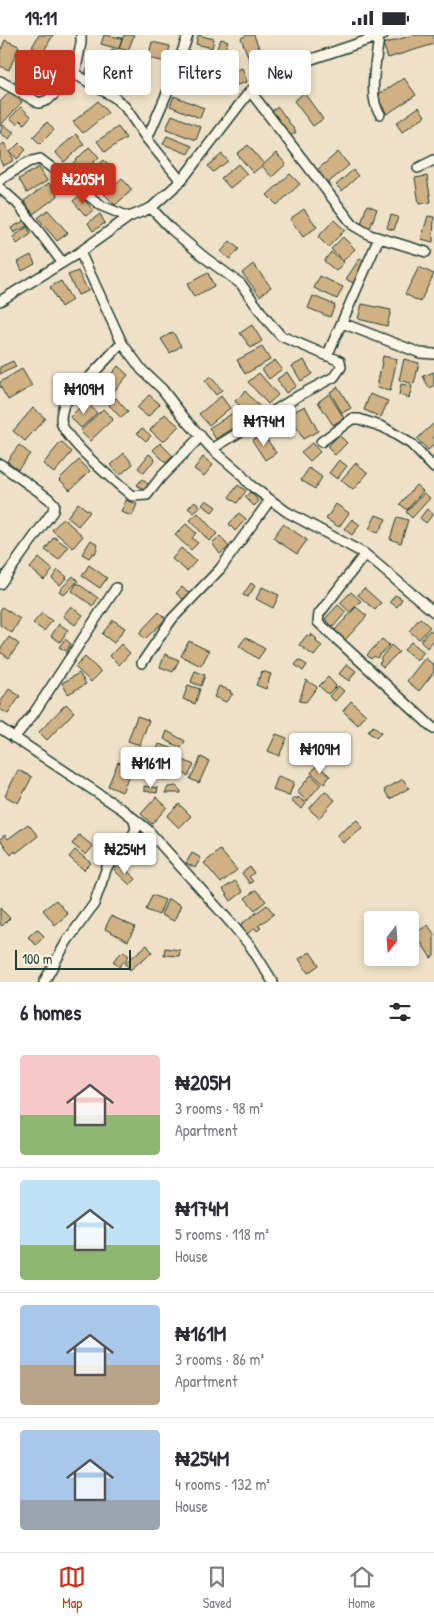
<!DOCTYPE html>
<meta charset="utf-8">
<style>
:root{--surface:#fff;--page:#f2f2f3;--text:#2b2b33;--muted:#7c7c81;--line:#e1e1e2;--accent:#c8321e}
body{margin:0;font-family:"Patrick Hand",sans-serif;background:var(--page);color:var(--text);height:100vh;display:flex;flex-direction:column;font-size:19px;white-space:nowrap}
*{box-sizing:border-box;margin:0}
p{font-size:16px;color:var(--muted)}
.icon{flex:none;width:28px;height:28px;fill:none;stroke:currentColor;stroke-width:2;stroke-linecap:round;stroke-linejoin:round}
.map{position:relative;height:947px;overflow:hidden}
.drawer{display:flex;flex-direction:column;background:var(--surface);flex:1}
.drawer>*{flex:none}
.guide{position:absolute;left:15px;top:15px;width:405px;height:45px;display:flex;gap:10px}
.needle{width:32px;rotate:197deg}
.tools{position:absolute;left:364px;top:876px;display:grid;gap:10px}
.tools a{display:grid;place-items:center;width:55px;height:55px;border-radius:5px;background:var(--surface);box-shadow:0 2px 8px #0003;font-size:25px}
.scale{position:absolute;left:15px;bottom:12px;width:116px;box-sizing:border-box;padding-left:5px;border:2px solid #1f3d34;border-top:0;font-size:14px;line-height:18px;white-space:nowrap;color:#1f3d34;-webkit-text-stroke:4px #fcf5e5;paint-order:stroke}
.price{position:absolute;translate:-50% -42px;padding:0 11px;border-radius:5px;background:#fff;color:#222;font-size:16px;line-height:32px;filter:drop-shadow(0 1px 2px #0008)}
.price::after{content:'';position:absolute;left:50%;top:30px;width:15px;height:11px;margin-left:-8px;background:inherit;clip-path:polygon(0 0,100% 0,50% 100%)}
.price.on{background:var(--accent);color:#fff}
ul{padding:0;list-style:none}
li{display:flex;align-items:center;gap:15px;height:125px;padding:0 20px}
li+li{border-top:1px solid var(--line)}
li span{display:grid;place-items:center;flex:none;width:140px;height:100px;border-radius:5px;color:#555}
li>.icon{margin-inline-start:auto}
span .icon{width:60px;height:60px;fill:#fffc;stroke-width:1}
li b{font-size:21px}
h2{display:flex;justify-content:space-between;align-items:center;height:60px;padding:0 20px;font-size:21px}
.pill{padding:0 18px;border-radius:5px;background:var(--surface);box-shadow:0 2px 8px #0003;font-size:18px;line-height:45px}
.pill.on{background:var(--accent);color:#fff}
.status{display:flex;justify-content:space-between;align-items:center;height:35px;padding:0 25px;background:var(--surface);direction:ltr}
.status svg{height:14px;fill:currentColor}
.tabs{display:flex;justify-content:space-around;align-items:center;height:70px;border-top:1px solid var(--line);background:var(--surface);font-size:14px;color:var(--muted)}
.tabs a{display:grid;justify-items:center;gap:2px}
.tabs .on{color:var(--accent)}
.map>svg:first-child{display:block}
.building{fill:#d0b184;stroke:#1f3d34}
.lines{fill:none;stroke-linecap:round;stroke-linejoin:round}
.minor-casing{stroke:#1f3d34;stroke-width:12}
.minor{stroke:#fcf5e5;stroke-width:9}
</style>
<div class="status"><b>19:11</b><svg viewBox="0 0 49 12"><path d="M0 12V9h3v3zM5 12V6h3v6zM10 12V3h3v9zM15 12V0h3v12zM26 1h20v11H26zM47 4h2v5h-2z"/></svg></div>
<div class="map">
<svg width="434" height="947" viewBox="0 0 434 947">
<rect width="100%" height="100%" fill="#efe1c8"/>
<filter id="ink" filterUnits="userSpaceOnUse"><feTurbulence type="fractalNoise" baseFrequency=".02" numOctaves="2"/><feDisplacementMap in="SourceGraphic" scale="10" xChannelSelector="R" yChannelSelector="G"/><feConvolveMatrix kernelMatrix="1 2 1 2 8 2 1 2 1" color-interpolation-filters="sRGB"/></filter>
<g filter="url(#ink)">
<path class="building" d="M39 0H53L43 18 32 12Z
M104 0 122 3 119 14 101 9Z
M124 0H134L128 16 119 13Z
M198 0 214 4 212 13 196 9Z
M247 0H254L266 31 253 35 241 3Z
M413 0H434V9L388 23 383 9Z
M221 4 228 6 222 21 215 18Z
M5 5 19 11 9 35 0 31V17Z
M152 7 170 11 166 27 148 23Z
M112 14 120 17 107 45 99 42Z
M32 16 45 25 31 47 17 39Z
M121 20 134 24 125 51 112 46Z
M87 33 97 38 94 46 84 41Z
M242 33 247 47 237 50 233 36Z
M404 43 416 60 387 79 376 61Z
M10 56 22 67 0 91V67Z
M304 58 323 84 313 91 294 66Z
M174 61 204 73 200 83 170 71Z
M98 66 108 78 83 98 73 87Z
M21 72 31 81 24 89 20 85 17 89 10 83Z
M278 72 296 97 288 103 270 77Z
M419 72 425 81 402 97 396 88Z
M172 80 201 92 196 105 166 94Z
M47 87 54 95 40 109 33 102Z
M3 90 14 97 9 104 0 98Z
M118 92 126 103 105 117 97 106Z
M76 99 84 109 64 127 55 117Z
M167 101 192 111 188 119 163 109Z
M4 108 14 125 3 131 0 125V111Z
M19 108 26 115 17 124 10 117Z
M248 110 264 129 253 138 237 119Z
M89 112 99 122 80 141 70 131Z
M338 117 349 130 327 149 316 136Z
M276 118 286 129 272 142 262 131Z
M222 119 228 126 213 137 208 131Z
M104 125 112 133 89 154 81 146Z
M238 129 247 139 230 153 221 143Z
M39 132 47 146 27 158 19 144Z
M353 135 358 141 342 156 336 150Z
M290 139 300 149 277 170 267 160Z
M427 141 431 167 419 169 415 143Z
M122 143 132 155 115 170 104 159Z
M49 148 58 161 33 179 24 166Z
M80 160 93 175 86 181 73 166Z
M367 170 377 174 369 196 360 192Z
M304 174 317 192 303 202 290 184Z
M48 175 68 198 57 206 38 183Z
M100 179 105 188 93 196 88 188Z
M391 180 398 182 394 195 387 193Z
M428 181 434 182 433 207 421 204Z
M334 185 345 195 328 212 318 202Z
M24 186 27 191 14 198 11 193Z
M27 192 31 199 17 209 13 202Z
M343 202 355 214 343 226 331 214Z
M230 206 239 214 230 224 221 217Z
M331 217 344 227 336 236 324 226Z
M31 220 35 229 22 236 18 227Z
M360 223 367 227 353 248 346 244Z
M253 229 271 252 260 261 242 238Z
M419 232 434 239 420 267 405 259Z
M78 236 88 256 78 260 68 240Z
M208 238 214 251 194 262 187 249Z
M320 241 343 252 337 264 314 253Z
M61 246 72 265 61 272 50 252Z
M313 261 335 270 330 282 308 273Z
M362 269 391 275 387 291 358 284Z
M252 290 262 306 251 313 240 298Z
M173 297 181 311 170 318 161 304Z
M262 312 270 325 245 339 237 325Z
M383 321 397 324 390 356 377 353Z
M404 324 419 328 414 349 399 345Z
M275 325 282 334 269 344 262 334Z
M304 325 312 339 301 346 292 331Z
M13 326 16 332 0 339V332Z
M118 331 128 340 110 361 100 353Z
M22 334 32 351 8 365 0 351V347Z
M287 337 296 351 286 358 277 344Z
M434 337V351L429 353 423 341Z
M259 338 278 360 268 369 248 347Z
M210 341 222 355 216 360 205 346Z
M401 349 412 351 409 363 399 360Z
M338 352 351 373 342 378 330 357Z
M245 356 261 373 251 383 235 366Z
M329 359 344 383 333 390 318 367Z
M370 359 388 366 381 382 364 375Z
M149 360 160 369 148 382 137 373Z
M221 361 230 373 209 390 199 379Z
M116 363 128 377 121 383 109 370Z
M86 366 97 378 81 393 70 382Z
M305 371 318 396 303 404 289 379Z
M33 373 45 383 25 406 13 396Z
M103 374 113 384 90 406 80 396Z
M233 378 240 389 216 404 209 393Z
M165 379 179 391 163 407 150 395Z
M434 388V410L428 415 417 404Z
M142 393 151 401 146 406 137 398Z
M263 398 276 418 265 425 252 405Z
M339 400 347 408 335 420 327 412Z
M61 407 72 417 54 438 43 429Z
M160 408 173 421 166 428 153 415Z
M312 408 320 417 310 426 301 417Z
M19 410 30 419 18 434 7 426Z
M124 418 133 429 120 440 111 430Z
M149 419 155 424 144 438 138 433Z
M203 422 213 430 204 441 194 434Z
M79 425 90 436 70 455 59 444Z
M339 425 347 431 337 444 329 438Z
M356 428 368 438 353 455 341 445Z
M309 433 322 442 315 454 301 445Z
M142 444 149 450 144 455 137 450Z
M238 450 246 456 237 468 229 462Z
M416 450 423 456 407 475 400 469Z
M250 457 259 466 254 471 245 462Z
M424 458 430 463 412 483 406 477Z
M126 465 137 469 132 481 121 477Z
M206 465 216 472 212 477 202 470Z
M195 466 201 472 194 478 188 473Z
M78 468 90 477 78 491 67 482Z
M336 469 349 478 339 492 326 484Z
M427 474 433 479 426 488 420 483Z
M198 478 217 499 209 506 190 485Z
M239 478 246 484 235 496 229 489Z
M376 480 386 484 378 498 369 494Z
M397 482 408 485 401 508 390 504Z
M63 483 83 501 73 513 52 495Z
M352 484 360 490 352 500 344 494Z
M186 489 196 498 192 503 198 508 191 515 175 500Z
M283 489 307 505 297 519 273 503Z
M220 501 229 512 220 519 212 508Z
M54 502 68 512 59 525 45 515Z
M91 505 98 510 95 519 93 518 89 523 82 519Z
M181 513 196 526 187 536 172 524Z
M39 523 53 535 44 545 30 533Z
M89 530 107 543 100 553 82 541Z
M58 535 67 542 60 550 52 543Z
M73 541 78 546 64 560 59 556Z
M77 548 98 563 93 571 72 556Z
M251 548 255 551 248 562 243 560Z
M182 552 190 559 185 566 176 558Z
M262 552 279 560 273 573 256 564Z
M364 553 381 568 375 575 358 560Z
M351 557 361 566 350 577 340 568Z
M395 560 402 564 397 572 390 567Z
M338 570 346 577 333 592 325 584Z
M71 571 83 580 75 590 63 581Z
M2 572 20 584 12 598 0 590V576Z
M356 572 367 581 345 605 335 595Z
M159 577 166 584 145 604 139 598Z
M42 578 52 586 44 596 33 588Z
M420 583 430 592 419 604 409 596Z
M113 585 125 593 114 608 102 599Z
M59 589 68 595 60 607 51 601Z
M430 595 434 598V605L427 613 420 606Z
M311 599 317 604 315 606 322 611 314 621 299 610 307 600 310 602Z
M9 602 19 609 9 623 0 617V615Z
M246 602 265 614 258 624 239 611Z
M65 604 71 609 66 616 59 612Z
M382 604 389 610 377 623 374 621 371 624 367 620Z
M189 606 209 616 201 631 181 621Z
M411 607 424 617 417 625 404 615Z
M121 609 130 618 119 630 110 621Z
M391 610 399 617 383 632 379 628 382 626 380 624Z
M165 619 179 625 173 637 160 632Z
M85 622 101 637 91 647 75 632Z
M425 623 434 630V637L419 656 407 646Z
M299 625 307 630 303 636 295 630Z
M347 629 356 636 349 646 339 639Z
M195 636 205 640 201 651 191 647Z
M262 636 271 639 266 654 256 650Z
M79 638 86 649 68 659 62 648Z
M328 642 336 651 328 659 319 651Z
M306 645 317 652 306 667 299 666Z
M188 650 200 654 195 669 183 664Z
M219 651 231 656 230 658 233 659 226 667 214 662Z
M338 651 344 656 335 666 329 661Z
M9 654 20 661 8 679 0 674V668Z
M351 666 366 680 358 690 343 676Z
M66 669 74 677 47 705 39 697Z
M137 681 149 685 140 710 128 706Z
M373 691 381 698 376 703 368 697Z
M167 696 185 706 181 713 164 704Z
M276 699 287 703 279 721 268 716Z
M159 709 177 715 172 728 154 721Z
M201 722 209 726 199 748 190 744Z
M181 724 194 730 188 741 176 734Z
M155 726 170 733 165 745 149 738Z
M118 727 132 733 122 757 108 751Z
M317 730 330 741 324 749 311 738Z
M18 735 32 742 18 768 5 761Z
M311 740 321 749 307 766 297 757Z
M278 741 294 747 289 761 273 755Z
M403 744 409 753 390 764 384 755Z
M144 751 158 753 157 758 144 756Z
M176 751 181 756V758H165L168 752Z
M325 756 335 765 319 783 309 774Z
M156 762 167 772 152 789 141 779Z
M294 762 297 764 298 762 306 768 302 774 291 766Z
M179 769 191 781 179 793 167 781Z
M357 785 363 793 343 808 337 800Z
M28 789 38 801 16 818 15 816 11 820 0 804 5 800 8 804Z
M79 800 93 811 86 820 72 809Z
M75 815 91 828 84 835 69 822Z
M220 815 237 835 221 848 204 828Z
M192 818 201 823 195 833 186 828Z
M120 829 136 844 130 850 114 835Z
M250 832 254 838 249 842 253 846 250 849 242 838Z
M235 846 243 857 231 866 223 854Z
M256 855 266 866 255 875 245 863Z
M152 860 165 865 159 880 146 875Z
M168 864 181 870 174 886 161 880Z
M56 865 68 879 55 890 43 875Z
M267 870 274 879 258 891 261 893 257 896 255 893 247 899 240 890Z
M0 873 10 883 2 891 0 889Z
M111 881 135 892 128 906 105 894Z
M428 890 434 899V921L431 923 415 898Z
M37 894 44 901 36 910 28 902Z
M147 910 152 917 130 935 125 928Z
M165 913 180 915 179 921 164 920Z
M123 916 129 921 119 932 113 926Z
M310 917 319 930 308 938 299 924Z"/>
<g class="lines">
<g class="minor-casing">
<path id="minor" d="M81 0V8L75 39 114 62 125 72 147 104 181 146
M379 1C377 22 367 63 380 79
M0 46 39 68 48 65 75 39
M250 56 353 190 370 200 426 217
M147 104 171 49 188 0
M418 133 434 125
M0 145 28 127 40 124 102 171 129 182
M0 153 18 169 62 227
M151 173 171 194 204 222 241 249 266 284 281 301 340 326 341 332 334 342 298 361 212 414
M80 217 122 308 142 335 162 354 186 385 212 414 239 437 249 449 287 477 365 519 434 577
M0 266 80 217 129 182 151 173 181 146 250 56 281 37 309 25 383 0
M342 288 420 318 434 319
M122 308 64 369C62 377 59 385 63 392 73 411 114 446 132 461L147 460 161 442 201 401
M327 321 379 203
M321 407 352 384H359L383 392 411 409 434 433
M0 429 48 463 54 469 53 476 0 549
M365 519 319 579 318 587 434 694
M142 628 172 584 220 534 270 465
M0 693 123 775 147 794 231 888 251 912 273 947
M14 703 32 681 116 553
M44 947 67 906 94 869 107 832 127 811 136 794 134 785"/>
</g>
<use href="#minor" class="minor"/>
</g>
</g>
</svg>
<div class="tools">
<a><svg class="needle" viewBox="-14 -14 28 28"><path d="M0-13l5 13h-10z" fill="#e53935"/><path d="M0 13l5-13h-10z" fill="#7c7c81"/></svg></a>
</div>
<div class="scale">100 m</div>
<b class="price on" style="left:83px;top:170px">₦205M</b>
<b class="price" style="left:84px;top:380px">₦109M</b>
<b class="price" style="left:264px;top:412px">₦174M</b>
<b class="price" style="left:320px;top:740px">₦109M</b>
<b class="price" style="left:151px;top:754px">₦161M</b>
<b class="price" style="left:125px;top:840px">₦254M</b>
<div class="guide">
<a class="pill on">Buy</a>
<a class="pill">Rent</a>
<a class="pill">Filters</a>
<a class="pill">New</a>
</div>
</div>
<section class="drawer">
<h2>6 homes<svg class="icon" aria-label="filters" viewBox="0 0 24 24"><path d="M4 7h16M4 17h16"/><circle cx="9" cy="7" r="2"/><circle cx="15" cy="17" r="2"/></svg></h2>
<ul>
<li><span style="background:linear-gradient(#f6c9c9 60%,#8fb573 0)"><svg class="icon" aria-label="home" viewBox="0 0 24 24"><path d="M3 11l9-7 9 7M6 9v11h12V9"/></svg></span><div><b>₦205M</b><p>3 rooms · 98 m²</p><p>Apartment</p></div></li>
<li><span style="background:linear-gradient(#bfe0f5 65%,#8fb573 0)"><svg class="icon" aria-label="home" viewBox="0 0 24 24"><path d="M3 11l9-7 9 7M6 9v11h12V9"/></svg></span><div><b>₦174M</b><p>5 rooms · 118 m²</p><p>House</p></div></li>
<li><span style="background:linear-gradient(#a9c7e8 60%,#b9a48a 0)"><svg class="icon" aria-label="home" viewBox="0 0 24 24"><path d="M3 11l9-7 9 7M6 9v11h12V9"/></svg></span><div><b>₦161M</b><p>3 rooms · 86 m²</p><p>Apartment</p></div></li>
<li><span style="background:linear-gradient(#a9c7e8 70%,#9aa5b1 0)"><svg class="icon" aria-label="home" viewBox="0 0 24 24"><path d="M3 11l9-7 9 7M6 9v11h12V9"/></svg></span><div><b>₦254M</b><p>4 rooms · 132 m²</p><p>House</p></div></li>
</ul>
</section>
<nav class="tabs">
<a class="on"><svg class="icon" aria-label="map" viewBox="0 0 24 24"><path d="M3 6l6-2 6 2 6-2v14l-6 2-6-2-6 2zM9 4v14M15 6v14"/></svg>Map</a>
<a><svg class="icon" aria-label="saved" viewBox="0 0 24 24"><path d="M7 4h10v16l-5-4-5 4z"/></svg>Saved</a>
<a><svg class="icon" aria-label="home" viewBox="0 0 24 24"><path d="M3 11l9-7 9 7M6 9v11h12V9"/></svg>Home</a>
</nav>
